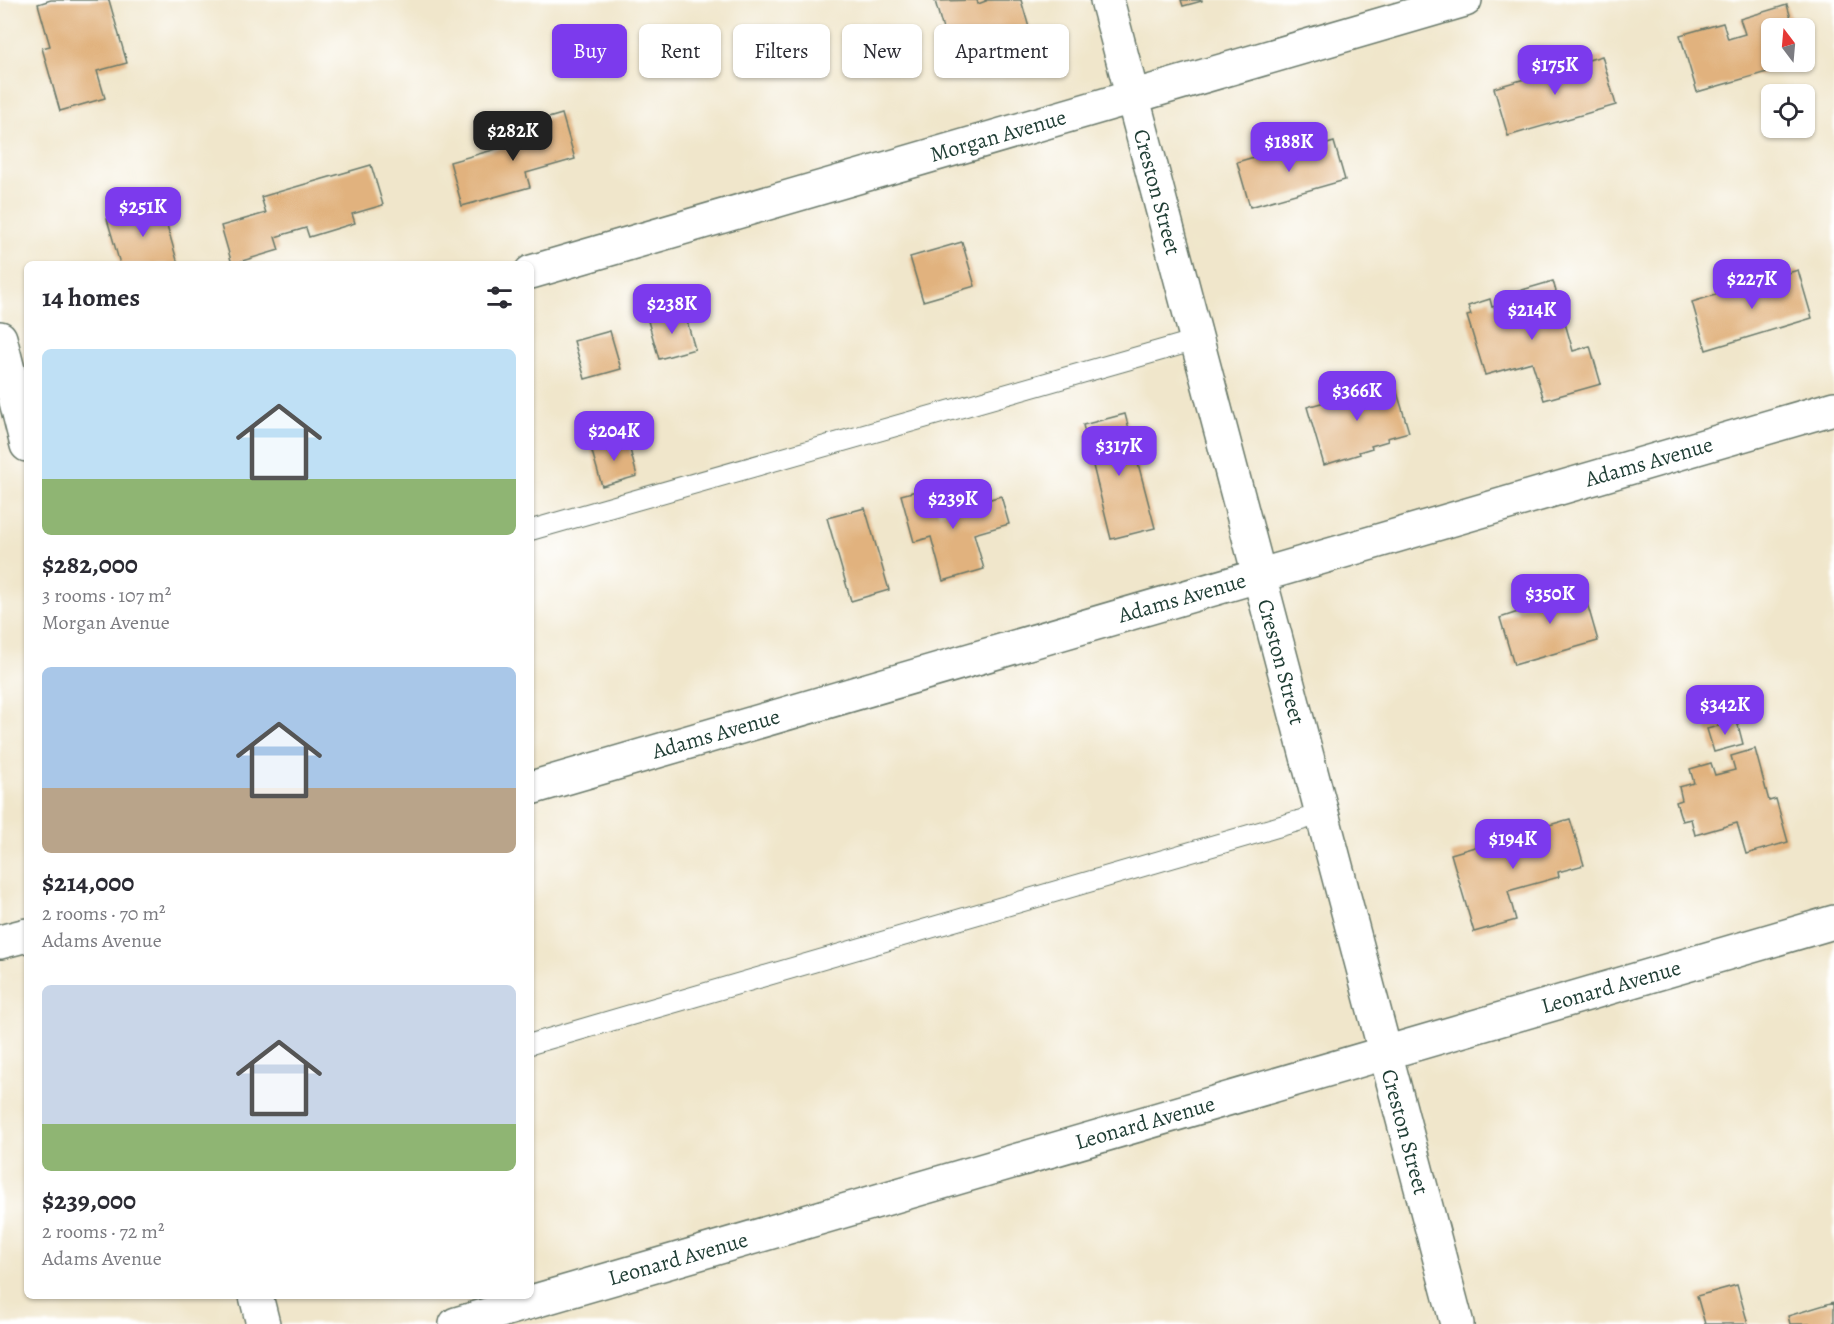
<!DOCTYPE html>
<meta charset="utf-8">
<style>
:root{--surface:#fff;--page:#f7f7f7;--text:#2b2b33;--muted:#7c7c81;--accent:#7c3aed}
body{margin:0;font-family:Alegreya,serif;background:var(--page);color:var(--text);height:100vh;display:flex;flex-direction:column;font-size:22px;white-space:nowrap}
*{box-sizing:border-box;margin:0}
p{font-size:20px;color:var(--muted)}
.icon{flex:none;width:33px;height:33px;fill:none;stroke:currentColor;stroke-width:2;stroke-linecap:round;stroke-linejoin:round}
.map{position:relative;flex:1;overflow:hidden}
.details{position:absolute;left:24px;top:261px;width:510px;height:1038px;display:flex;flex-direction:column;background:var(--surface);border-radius:9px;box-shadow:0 2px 4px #0004}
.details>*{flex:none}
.banner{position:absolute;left:552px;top:24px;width:570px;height:54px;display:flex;gap:12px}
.needle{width:39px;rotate:344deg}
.controls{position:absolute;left:1761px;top:18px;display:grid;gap:12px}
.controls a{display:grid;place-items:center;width:54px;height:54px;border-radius:9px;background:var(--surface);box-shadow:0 2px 4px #0004;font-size:30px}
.price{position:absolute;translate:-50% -51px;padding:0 14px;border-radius:12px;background:var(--accent);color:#fff;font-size:20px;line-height:39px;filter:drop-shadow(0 2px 3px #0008)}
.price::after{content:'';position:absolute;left:50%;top:36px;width:18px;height:14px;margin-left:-9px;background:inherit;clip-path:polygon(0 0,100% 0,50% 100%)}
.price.selected{background:#222;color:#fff}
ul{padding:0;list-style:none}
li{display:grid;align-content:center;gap:12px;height:318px;padding:0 18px}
li span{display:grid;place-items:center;height:186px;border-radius:9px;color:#555}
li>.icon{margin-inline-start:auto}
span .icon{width:108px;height:108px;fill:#fffc;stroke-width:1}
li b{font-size:26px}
h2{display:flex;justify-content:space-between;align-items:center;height:72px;padding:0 18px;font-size:26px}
.chip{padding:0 21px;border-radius:9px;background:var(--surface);box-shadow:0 2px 4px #0004;font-size:21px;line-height:54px}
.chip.selected{background:var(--accent);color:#fff}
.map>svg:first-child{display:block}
.building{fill:#e1b27e}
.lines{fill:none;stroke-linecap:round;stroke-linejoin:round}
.lane-casing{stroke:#687869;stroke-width:22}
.street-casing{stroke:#687869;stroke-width:36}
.lane{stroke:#fff;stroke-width:20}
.street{stroke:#fff;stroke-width:33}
.labels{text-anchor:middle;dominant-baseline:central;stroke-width:4.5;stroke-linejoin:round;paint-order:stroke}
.street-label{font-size:22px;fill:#1f3d34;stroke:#fff}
</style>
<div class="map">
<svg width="1834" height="1324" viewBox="0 0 1834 1324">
<rect width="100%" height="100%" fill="#fff"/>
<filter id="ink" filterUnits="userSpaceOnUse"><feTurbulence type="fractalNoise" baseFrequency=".0167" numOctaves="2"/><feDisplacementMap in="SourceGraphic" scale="12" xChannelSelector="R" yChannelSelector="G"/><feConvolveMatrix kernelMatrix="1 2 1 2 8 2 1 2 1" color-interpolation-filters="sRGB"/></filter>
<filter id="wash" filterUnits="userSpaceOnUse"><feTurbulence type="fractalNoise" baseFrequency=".008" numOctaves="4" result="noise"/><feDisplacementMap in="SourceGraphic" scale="24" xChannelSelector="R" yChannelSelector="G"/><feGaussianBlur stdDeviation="1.35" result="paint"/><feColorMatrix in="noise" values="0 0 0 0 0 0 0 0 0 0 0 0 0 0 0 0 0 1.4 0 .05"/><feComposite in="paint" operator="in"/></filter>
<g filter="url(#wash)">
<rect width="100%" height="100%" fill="#f0e6cb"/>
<g id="blocks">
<path class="building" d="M51 0H109L127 63 97 71 105 98 60 111 42 48 50 46 38 4Z
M977 0 978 4 986 1 985 0H1021L1030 31 950 54 935 1Z
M1181 0H1202V1L1183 6Z
M1787 5 1794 28H1772V62H1802L1697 92 1680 35 1723 23 1728 39 1745 34 1740 19Z
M1602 56 1616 105 1508 136 1494 88Z
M562 114 575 159 526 173 530 187 462 206 450 162 525 141 521 126Z
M1334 142 1345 180 1250 207 1237 162 1298 144 1300 152Z
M371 165 383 205 352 214 355 223 309 237 306 228 275 237 279 250 232 264 221 226 266 213 261 197Z
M161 204 178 264H120L107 219Z
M962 242 975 286 923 301 910 257Z
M1798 270 1812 318 1706 350 1692 302Z
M1553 281 1573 351 1590 346 1601 384 1544 400 1532 362 1485 375 1467 316 1471 315 1468 306 1490 299 1492 307 1504 304 1502 296Z
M684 311 695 349 659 359 648 321Z
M610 331 621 369 585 379 574 341Z
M1394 382 1409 432 1387 438 1388 441 1371 446 1372 448 1359 452 1360 454 1324 465 1307 407Z
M1125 414 1155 528 1111 539 1083 425Z
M627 438 637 476 602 486 591 448Z
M931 487 939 514 1001 496 1009 524 974 534 984 569 943 581 931 537 914 542 901 495Z
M865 508 889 590 851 601 827 518Z
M1581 582 1598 641 1514 665 1500 618 1518 612 1517 609 1533 605 1532 602 1550 597 1549 592Z
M1737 721 1743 744 1714 752 1707 729Z
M1755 749 1769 801 1776 799 1788 842 1746 854 1737 823 1695 835 1691 819 1682 821 1676 802 1682 800 1679 787 1694 783 1690 769 1711 763 1715 775 1735 770 1731 756Z
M1570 819 1584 865 1558 872 1559 877 1508 891 1516 920 1474 932 1451 854Z
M1737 1285 1748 1324H1705L1697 1296Z
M1834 1302V1324H1790L1788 1316Z"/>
</g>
</g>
<g filter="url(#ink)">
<use href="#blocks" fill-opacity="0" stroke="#687869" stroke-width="1.5"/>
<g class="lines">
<g class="lane-casing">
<path id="lane" d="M531 530 1197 340
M531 1044 1322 814"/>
</g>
<g class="street-casing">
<path id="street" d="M1107 0 1457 1324
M531 272 1465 0
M0 338 27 445
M531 788 1834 408
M0 942 27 935
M256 1296 263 1324
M456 1324 1834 922"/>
</g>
<use href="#lane" class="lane"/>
<use href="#street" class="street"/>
</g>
</g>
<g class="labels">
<g class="street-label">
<text transform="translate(998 136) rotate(-16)">Morgan Avenue</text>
<text transform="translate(1157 192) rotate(75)">Creston Street</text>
<text transform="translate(1649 462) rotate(-16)">Adams Avenue</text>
<text transform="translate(1182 598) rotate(-16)">Adams Avenue</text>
<text transform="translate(1281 662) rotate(75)">Creston Street</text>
<text transform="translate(716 734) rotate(-16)">Adams Avenue</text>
<text transform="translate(1611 987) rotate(-16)">Leonard Avenue</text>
<text transform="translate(1145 1123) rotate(-16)">Leonard Avenue</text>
<text transform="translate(1405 1132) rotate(75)">Creston Street</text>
<text transform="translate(678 1259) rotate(-16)">Leonard Avenue</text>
</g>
</g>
</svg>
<div class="controls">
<a><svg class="needle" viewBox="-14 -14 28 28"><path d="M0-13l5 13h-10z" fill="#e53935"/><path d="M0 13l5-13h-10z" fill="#7c7c81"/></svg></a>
<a><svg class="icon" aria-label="locate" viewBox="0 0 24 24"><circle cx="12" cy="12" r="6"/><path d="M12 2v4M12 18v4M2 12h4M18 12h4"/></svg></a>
</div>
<b class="price" style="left:1555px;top:96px">$175K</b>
<b class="price selected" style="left:513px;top:162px">$282K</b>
<b class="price" style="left:1289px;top:173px">$188K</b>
<b class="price" style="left:143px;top:238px">$251K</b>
<b class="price" style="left:1752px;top:310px">$227K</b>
<b class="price" style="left:672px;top:335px">$238K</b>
<b class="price" style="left:1532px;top:341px">$214K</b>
<b class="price" style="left:1357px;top:422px">$366K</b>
<b class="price" style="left:614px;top:462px">$204K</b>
<b class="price" style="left:1119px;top:477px">$317K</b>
<b class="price" style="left:953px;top:530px">$239K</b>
<b class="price" style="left:1550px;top:625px">$350K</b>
<b class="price" style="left:1725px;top:736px">$342K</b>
<b class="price" style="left:1513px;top:870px">$194K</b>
<div class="banner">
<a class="chip selected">Buy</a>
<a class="chip">Rent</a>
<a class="chip">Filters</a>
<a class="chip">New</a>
<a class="chip">Apartment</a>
</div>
<section class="details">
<h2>14 homes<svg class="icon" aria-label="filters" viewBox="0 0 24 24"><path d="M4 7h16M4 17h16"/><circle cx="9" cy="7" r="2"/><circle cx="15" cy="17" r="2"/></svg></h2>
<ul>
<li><span style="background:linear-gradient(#bfe0f5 70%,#8fb573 0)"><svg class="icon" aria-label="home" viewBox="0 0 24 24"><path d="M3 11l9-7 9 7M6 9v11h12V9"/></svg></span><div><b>$282,000</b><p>3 rooms · 107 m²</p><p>Morgan Avenue</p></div></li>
<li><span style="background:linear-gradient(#a9c7e8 65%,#b9a48a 0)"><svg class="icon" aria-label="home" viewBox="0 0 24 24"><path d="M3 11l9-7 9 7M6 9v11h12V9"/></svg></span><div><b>$214,000</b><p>2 rooms · 70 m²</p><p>Adams Avenue</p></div></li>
<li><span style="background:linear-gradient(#c9d6e8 75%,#8fb573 0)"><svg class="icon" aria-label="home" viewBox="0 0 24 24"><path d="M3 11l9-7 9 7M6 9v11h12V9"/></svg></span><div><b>$239,000</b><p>2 rooms · 72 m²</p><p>Adams Avenue</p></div></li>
</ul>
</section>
</div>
